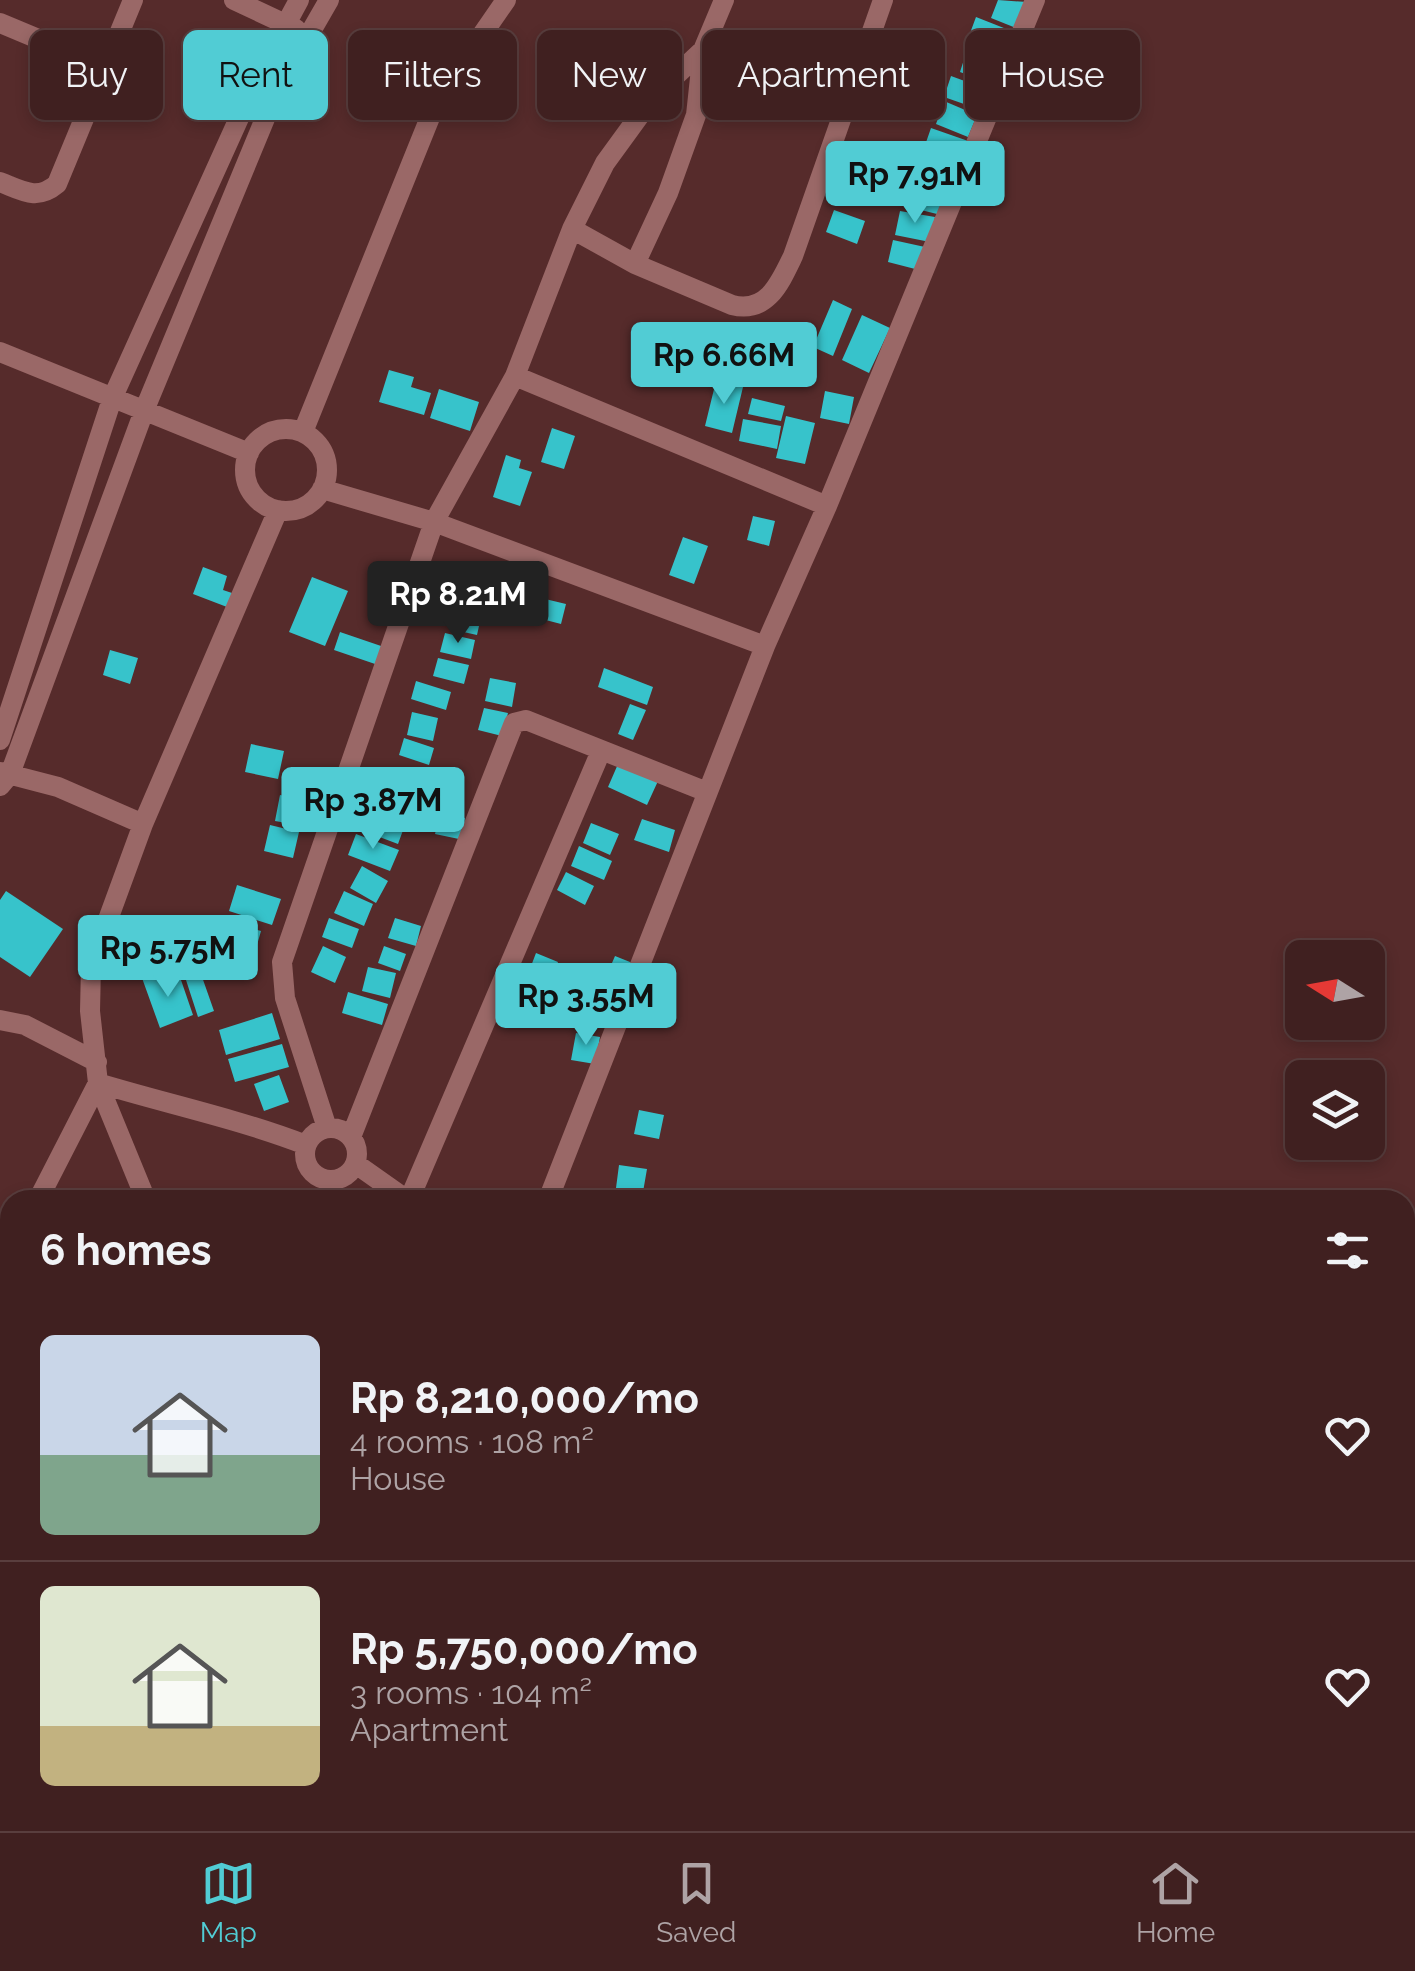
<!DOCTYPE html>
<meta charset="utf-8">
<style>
:root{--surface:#402020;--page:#4b2d2d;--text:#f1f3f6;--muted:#aea3a5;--line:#593e3e;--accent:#51ccd4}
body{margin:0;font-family:Raleway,sans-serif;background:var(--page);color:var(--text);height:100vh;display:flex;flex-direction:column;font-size:38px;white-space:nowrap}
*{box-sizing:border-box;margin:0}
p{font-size:32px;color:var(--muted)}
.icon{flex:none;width:55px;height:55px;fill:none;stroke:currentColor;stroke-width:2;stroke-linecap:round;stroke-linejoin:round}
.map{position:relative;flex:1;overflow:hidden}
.sheet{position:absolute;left:0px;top:1190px;width:1415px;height:642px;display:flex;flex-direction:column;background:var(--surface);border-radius:30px 30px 0 0;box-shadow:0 5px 15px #0003,0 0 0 2px var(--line)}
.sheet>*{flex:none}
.guide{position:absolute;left:30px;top:30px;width:1355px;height:90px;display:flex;gap:20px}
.needle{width:65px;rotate:281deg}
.buttons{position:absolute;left:1285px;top:940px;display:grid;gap:20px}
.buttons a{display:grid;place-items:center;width:100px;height:100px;border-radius:15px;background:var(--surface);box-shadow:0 5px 15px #0003,0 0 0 2px var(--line);font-size:50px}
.price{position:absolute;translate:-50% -85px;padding:0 22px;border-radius:10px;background:var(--accent);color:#111;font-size:32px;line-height:65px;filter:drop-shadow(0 2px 5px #0008)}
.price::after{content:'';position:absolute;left:50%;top:60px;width:30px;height:22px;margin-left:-15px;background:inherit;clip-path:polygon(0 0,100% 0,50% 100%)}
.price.selected{background:#222;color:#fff}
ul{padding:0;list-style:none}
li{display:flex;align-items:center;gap:30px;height:250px;padding:0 40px}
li+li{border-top:2px solid var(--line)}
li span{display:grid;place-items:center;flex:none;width:280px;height:200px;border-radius:15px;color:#555}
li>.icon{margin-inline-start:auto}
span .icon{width:120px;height:120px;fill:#fffc;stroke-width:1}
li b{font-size:42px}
h2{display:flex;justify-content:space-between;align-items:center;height:120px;padding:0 40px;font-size:42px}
.pill{padding:0 35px;border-radius:15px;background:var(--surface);box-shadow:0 5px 15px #0003,0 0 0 2px var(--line);font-size:35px;line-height:90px}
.pill.selected{background:var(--accent);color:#111}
.tabs{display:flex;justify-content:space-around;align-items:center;height:140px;border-top:2px solid var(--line);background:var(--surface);font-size:28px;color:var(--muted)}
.tabs a{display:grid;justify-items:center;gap:5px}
.tabs .selected{color:var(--accent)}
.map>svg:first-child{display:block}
.building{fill:#37c3cb}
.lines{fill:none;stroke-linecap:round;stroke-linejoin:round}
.minor{stroke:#9a6867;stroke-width:20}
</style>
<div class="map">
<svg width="1415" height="1831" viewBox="0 0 1415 1831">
<rect width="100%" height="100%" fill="#562b2b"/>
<path class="building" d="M998 0 1027 2 1016 28 991 18Z
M976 17 1014 32 1003 58 966 44Z
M967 50 1002 63 994 85 960 72Z
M905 56 930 67 921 92 895 82Z
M951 76 992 91 984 111 944 97Z
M944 101 977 115 968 137 936 124Z
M931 128 971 142 962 165 923 151Z
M925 157 961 168 955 189 918 178Z
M906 183 946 192 941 215 901 205Z
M834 210 865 221 857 244 826 232Z
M900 211 935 217 930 242 895 235Z
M893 240 925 247 919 270 888 262Z
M833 300 852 309 833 356 813 347Z
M862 315 890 328 869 373 842 360Z
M389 370 414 377 411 387 431 393 424 415 379 402Z
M716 381 743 387 732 433 705 426Z
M439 389 479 402 470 431 430 418Z
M825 391 854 397 849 424 820 418Z
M752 398 785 406 781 421 748 414Z
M786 416 815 423 805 464 776 458Z
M743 419 781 426 777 449 739 441Z
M552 428 575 436 564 469 541 462Z
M506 455 521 460 519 468 532 472 520 506 493 497Z
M753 516 775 521 769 546 747 540Z
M683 537 708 546 694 584 669 575Z
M203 567 227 576 223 590 232 593 227 607 193 594Z
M312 577 348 591 325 646 289 632Z
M516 592 566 604 561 624 511 611Z
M456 602 483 608 477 635 450 629Z
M340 632 384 647 378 665 334 650Z
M445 633 475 640 471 659 440 652Z
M110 650 138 658 130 684 103 675Z
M438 658 469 665 464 684 433 676Z
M604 668 653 687 647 705 598 687Z
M490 678 516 683 512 707 485 701Z
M416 681 451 692 446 710 411 699Z
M630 704 646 710 633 740 618 734Z
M484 708 508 713 502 736 478 730Z
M412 712 438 718 433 741 407 735Z
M404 738 434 748 429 765 399 755Z
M251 744 284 751 278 779 245 772Z
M618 764 658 781 647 805 608 787Z
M280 795 315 802 310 827 275 821Z
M369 808 406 822 398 844 361 830Z
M440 813 465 818 459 839 435 834Z
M642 819 675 830 669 852 634 840Z
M591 823 619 834 610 855 583 843Z
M270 825 299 832 293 858 264 851Z
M356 834 399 850 390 871 348 855Z
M579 846 612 861 604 880 571 866Z
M362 866 388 881 376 903 350 888Z
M566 872 594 886 585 905 557 890Z
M237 885 281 899 272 925 229 911Z
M6 891 63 929 30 977 0 957V900Z
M344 891 373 904 364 926 334 913Z
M329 918 359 929 352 948 322 937Z
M395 918 421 926 416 946 388 938Z
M231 922 261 931 251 966 220 957Z
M323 946 346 957 335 983 311 972Z
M384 946 406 954 400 971 378 963Z
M536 953 558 962 551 983 528 974Z
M615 956 635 964 619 1000 600 991Z
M368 967 396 973 390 998 362 991Z
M201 974 214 1011 198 1017 186 980Z
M142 978 181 980 193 1015 160 1028Z
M524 980 551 988 544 1010 517 1001Z
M348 992 388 1004 382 1025 342 1013Z
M272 1013 280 1039 226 1055 219 1030Z
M576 1033 600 1037 595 1064 571 1060Z
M282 1044 289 1067 235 1082 228 1059Z
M279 1075 289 1102 264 1111 254 1084Z
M639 1110 664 1115 659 1139 634 1134Z
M619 1165 647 1169 643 1192 616 1188Z
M10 1768V1822H21L17 1830 0 1821V1788Z
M62 1822H92L88 1831H58Z
M98 1822H126L129 1824 126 1831H94Z"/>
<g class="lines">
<path class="minor" d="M234 0 296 29
M0 23 103 66
M0 182C23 191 37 201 57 184L133 0
M572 229 635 264 732 305C767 314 780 283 793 256L883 0
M635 264 668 193 696 115 703 50
M0 352 249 453
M515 376 827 506
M245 470a41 41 0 1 1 82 0a41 41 0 1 1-82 0Z
M303 432 437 100 506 0
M322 489 434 522 765 646
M0 740 112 399 258 76 299 0
M0 772 58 787 143 824
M0 786 10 774 144 411 276 92 329 0
M0 1020 25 1025 97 1062
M327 1128 285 998 282 962 434 522 515 376 572 229 605 163 653 97 703 50 724 0
M305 1154a26 26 0 1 1 52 0a26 26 0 1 1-52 0Z
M351 1137 514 723 526 720 707 792
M356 1164 407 1200
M38 1200 98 1083C167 1104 239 1119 306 1145
M146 1200 98 1083 90 1011 91 966 143 824 278 510
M409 1200 601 751
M548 1200 765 646 827 506 1035 0
M0 1275 10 1255
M0 1827 7 1831
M261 1831 265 1822"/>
</g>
</svg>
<div class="buttons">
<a><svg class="needle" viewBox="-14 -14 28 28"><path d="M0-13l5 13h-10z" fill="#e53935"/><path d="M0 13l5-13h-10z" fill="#aea3a5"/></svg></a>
<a><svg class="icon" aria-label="layers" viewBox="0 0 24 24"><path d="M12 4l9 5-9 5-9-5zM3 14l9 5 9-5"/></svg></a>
</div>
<b class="price" style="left:915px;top:226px">Rp 7.91M</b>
<b class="price" style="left:724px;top:407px">Rp 6.66M</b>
<b class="price selected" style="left:458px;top:646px">Rp 8.21M</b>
<b class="price" style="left:373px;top:852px">Rp 3.87M</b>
<b class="price" style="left:168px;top:1000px">Rp 5.75M</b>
<b class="price" style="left:586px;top:1048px">Rp 3.55M</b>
<div class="guide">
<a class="pill">Buy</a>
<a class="pill selected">Rent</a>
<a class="pill">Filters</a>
<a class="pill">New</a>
<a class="pill">Apartment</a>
<a class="pill">House</a>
</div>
<section class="sheet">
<h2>6 homes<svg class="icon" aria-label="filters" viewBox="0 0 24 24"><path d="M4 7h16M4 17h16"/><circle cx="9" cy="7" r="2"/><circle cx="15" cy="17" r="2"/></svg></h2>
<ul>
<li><span style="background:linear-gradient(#c9d6e8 60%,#7fa58c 0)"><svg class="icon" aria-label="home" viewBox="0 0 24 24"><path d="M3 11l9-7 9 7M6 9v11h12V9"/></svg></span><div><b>Rp 8,210,000/mo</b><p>4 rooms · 108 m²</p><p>House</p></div><svg class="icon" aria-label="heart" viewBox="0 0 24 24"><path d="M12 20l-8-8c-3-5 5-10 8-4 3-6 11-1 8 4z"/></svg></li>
<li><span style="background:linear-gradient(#dfe7d0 70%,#c2b280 0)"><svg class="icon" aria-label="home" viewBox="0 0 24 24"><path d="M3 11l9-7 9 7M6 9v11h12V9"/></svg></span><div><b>Rp 5,750,000/mo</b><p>3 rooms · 104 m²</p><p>Apartment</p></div><svg class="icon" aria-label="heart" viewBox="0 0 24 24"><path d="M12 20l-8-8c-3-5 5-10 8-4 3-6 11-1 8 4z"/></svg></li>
</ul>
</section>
</div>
<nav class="tabs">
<a class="selected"><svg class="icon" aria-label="map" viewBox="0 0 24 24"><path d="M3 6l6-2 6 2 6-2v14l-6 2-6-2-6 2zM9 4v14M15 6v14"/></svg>Map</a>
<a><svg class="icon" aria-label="saved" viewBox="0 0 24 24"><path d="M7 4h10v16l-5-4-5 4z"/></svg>Saved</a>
<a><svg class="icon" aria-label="home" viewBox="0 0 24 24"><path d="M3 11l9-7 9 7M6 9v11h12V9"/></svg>Home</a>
</nav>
